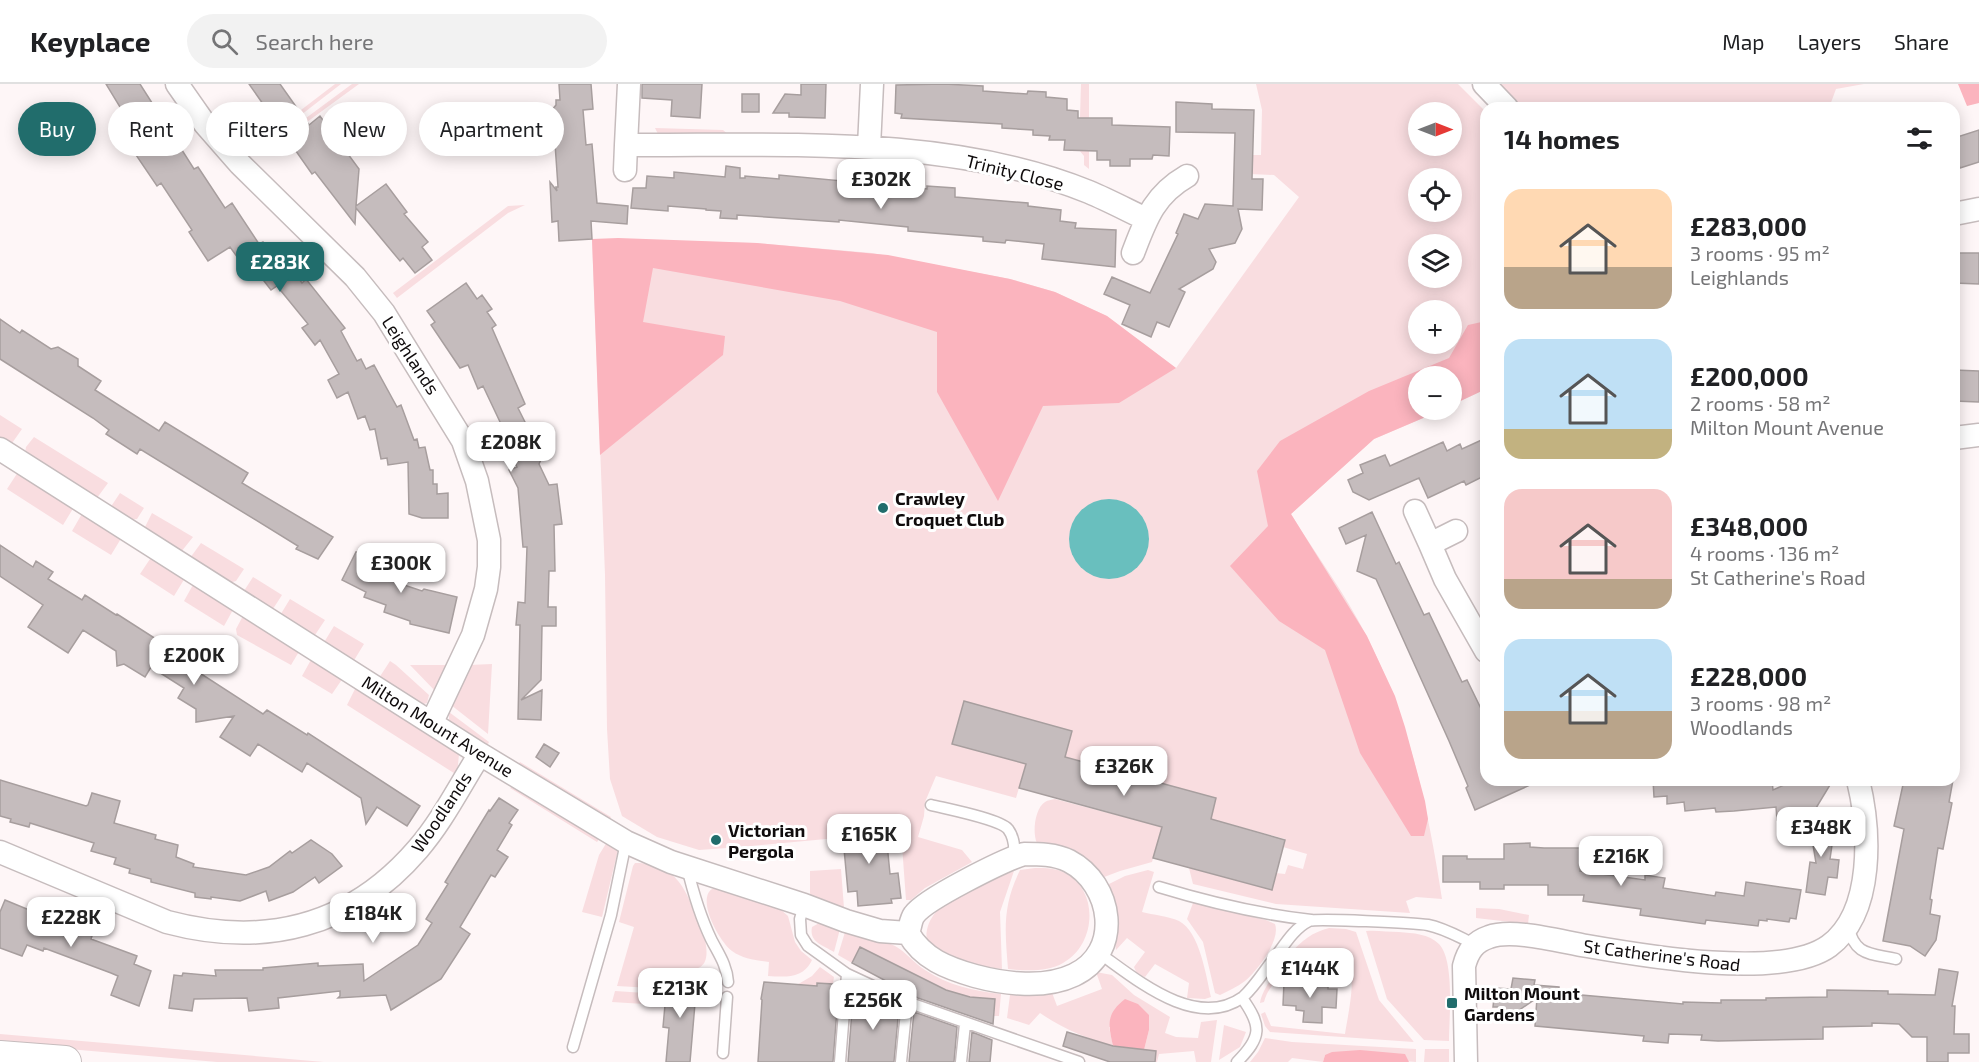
<!DOCTYPE html>
<meta charset="utf-8">
<style>
:root{--surface:#fff;--page:#f2f2f2;--text:#202124;--muted:#757577;--line:#e0e0e0;--accent:#216d6c}
body{margin:0;font-family:"Exo 2",sans-serif;background:var(--page);color:var(--text);height:100vh;display:flex;flex-direction:column;font-size:22px;white-space:nowrap}
*{box-sizing:border-box;margin:0}
p{font-size:20px;color:var(--muted)}
.icon{flex:none;width:33px;height:33px;fill:none;stroke:currentColor;stroke-width:2;stroke-linecap:round;stroke-linejoin:round}
.map{position:relative;flex:1;overflow:hidden}
.panel{position:absolute;left:1480px;top:18px;width:480px;height:684px;display:flex;flex-direction:column;background:var(--surface);border-radius:18px;box-shadow:0 3px 15px #0003}
.panel>*{flex:none}
.guide{position:absolute;left:18px;top:18px;width:570px;height:54px;display:flex;gap:12px}
.needle{width:39px;rotate:90deg}
.buttons{position:absolute;left:1408px;top:18px;display:grid;gap:12px}
.buttons a{display:grid;place-items:center;width:54px;height:54px;border-radius:50%;background:var(--surface);box-shadow:0 3px 15px #0003;font-size:30px}
.price{position:absolute;translate:-50% -51px;padding:0 14px;border-radius:12px;background:#fff;color:#222;font-size:20px;line-height:39px;filter:drop-shadow(0 2px 3px #0008)}
.price::after{content:'';position:absolute;left:50%;top:36px;width:18px;height:14px;margin-left:-9px;background:inherit;clip-path:polygon(0 0,100% 0,50% 100%)}
.price.active{background:var(--accent);color:#fff}
ul{padding:0;list-style:none}
li{display:flex;align-items:center;gap:18px;height:150px;padding:0 24px}
li span{display:grid;place-items:center;flex:none;width:168px;height:120px;border-radius:18px;color:#555}
li>.icon{margin-inline-start:auto}
span .icon{width:72px;height:72px;fill:#fffc;stroke-width:1}
li b{font-size:26px}
h2{display:flex;justify-content:space-between;align-items:center;height:72px;padding:0 24px;font-size:26px}
.pill{padding:0 21px;border-radius:27px;background:var(--surface);box-shadow:0 3px 15px #0003;font-size:21px;line-height:54px}
.pill.active{background:var(--accent);color:#fff}
header{display:flex;align-items:center;gap:36px;box-sizing:border-box;height:84px;padding:0 30px;background:var(--surface);border-bottom:2px solid var(--line)}
header strong{font-size:28px}
nav{display:flex;gap:33px;margin-inline-start:auto;font-size:21px}
.search{width:420px;height:54px;background:var(--page);display:flex;align-items:center;gap:15px;box-sizing:border-box;padding:0 21px;border-radius:33px;color:var(--muted);font-size:22px}
.map>svg:first-child{display:block}
.green{fill:#f9dde0;fill-rule:evenodd}
.forest{fill:#fbb4be}
.water{fill:#69bfbe}
.building{fill:#c5bcbd;stroke:#a79e9e;stroke-width:1.5}
.lines{fill:none;stroke-linecap:round;stroke-linejoin:round}
.service-casing{stroke:#c6bcbd;stroke-width:13}
.minor-casing{stroke:#c6bcbd;stroke-width:25}
.secondary-casing{stroke:#c6bcbd;stroke-width:34}
.service{stroke:#fff;stroke-width:10}
.minor{stroke:#fff;stroke-width:22}
.secondary{stroke:#fff;stroke-width:32}
.poi-dot{fill:#216d6c;stroke:#fff;stroke-width:2}
.labels{text-anchor:middle;dominant-baseline:central;stroke-width:6;stroke-linejoin:round;paint-order:stroke}
.street-label{font-size:18px;fill:#0f0b0c;stroke:#fff}
.poi-label{font-size:18px;font-weight:bold;fill:#0f0b0c;stroke:#fff;text-anchor:start}
</style>
<header>
<strong>Keyplace</strong>
<div class="search"><svg class="icon" aria-label="search" viewBox="0 0 24 24"><circle cx="10" cy="10" r="6"/><path d="M15 15l6 6"/></svg>Search here</div>
<nav><a>Map</a><a>Layers</a><a>Share</a></nav>
</header>
<div class="map">
<svg width="1979" height="978" viewBox="0 0 1979 978">
<rect width="100%" height="100%" fill="#fef6f7"/>
<path class="green" d="M335 0H341L253 68 250 65Z
M352 0H359L285 54 283 51Z
M1081 0H1089V85L1084 81V72L1079 66Z
M1256 0H1458L1486 28V305L1452 321V292H1419V326H1442L1374 355 1291 430C1316 471 1345 509 1366 551 1409 634 1428 724 1442 815L1416 813 1406 817 1410 829 1276 820 1193 800 1189 784 1272 806 1276 789 1285 790 1288 781 1303 785 1307 770 1283 763 1285 755 1211 735 1216 714 1065 673 1072 647 964 617 952 659 1026 680 1016 714 936 692 925 718 924 732 918 753 962 766 972 778 925 804 911 816H906L901 748 741 763 699 766 657 753 622 732 610 695 607 645 605 491 592 155 757 159 872 169 1010 195 1055 208 1107 232 1176 284 1299 113 1274 91 1250 90 1252 71H1261L1262 26ZM1419 28H1452V62H1419ZM1419 94H1452V128H1419ZM1419 160H1452V194H1419ZM1419 226H1452V260H1419Z
M1495 0H1864L1836 5 1829 24H1519Z
M655 44 723 46 730 52H664L658 50Z
M525 121 508 129 397 214 393 209 508 122Z
M0 331 22 345 10 362 0 358Z
M34 353 108 399 97 414 25 369 26 363Z
M18 388 74 423 63 441 7 405Z
M120 409 144 424 137 435 129 436 113 426 112 421Z
M83 428 122 453 111 471 72 447Z
M152 429 193 453 181 468 144 445Z
M201 459 244 485 236 497 229 499 190 474Z
M152 472 185 494 174 512 140 490Z
M253 493 282 511 271 528 242 510Z
M194 499 234 524 224 542 184 517Z
M290 515 325 536 313 554 279 533Z
M244 530 300 566 291 581 237 551 236 545Z
M334 542 364 560 353 578 323 560Z
M312 574 343 594 332 610 302 592Z
M390 577 396 581 429 611 427 619 424 620 379 594Z
M492 580 488 650 451 621 469 581Z
M410 581H452L439 611Z
M357 601 453 662 459 670 457 691 347 621Z
M449 628 489 658 487 662 449 638Z
M520 678 611 733 609 737 518 681Z
M514 701 600 754 597 758 510 704Z
M1055 715 1162 743 1152 778 1120 787 1099 795 1037 759C1032 749 1035 724 1045 718 1048 716 1051 716 1055 715Z
M610 753 617 762V770L602 833 582 828 599 771Z
M635 779C685 779 689 818 705 856 712 889 694 887 669 885L668 905 617 902 634 843 619 838 633 782Z
M1035 784C1046 784 1057 784 1067 790 1100 809 1095 862 1063 879 1048 888 1025 887 1008 885 1005 846 1002 823 1020 786Z
M841 785 844 824 810 811V787Z
M1148 786 1154 788 1142 828C1153 831 1168 832 1179 837 1200 848 1206 892 1211 913L1205 915 1187 914 1189 899 1155 880 1145 893 1137 890 1134 883 1145 868 1127 854 1116 866 1105 802 1125 792Z
M1014 787 1000 828 1002 885 964 880 928 864C916 817 981 801 1014 787Z
M712 805H719L780 825 788 832 795 858 801 867 812 876C803 895 786 893 768 892L769 878C756 876 743 875 732 867 720 858 696 816 712 805Z
M388 808 396 817 369 838 360 826Z
M1193 819 1266 836 1275 840C1281 856 1257 887 1245 897 1237 903 1228 907 1220 911L1215 909 1203 858 1187 835Z
M1476 824 1499 825 1529 831 1528 840 1476 834Z
M821 838 840 845 834 868C822 861 809 858 812 843Z
M1329 844 1346 845 1356 848 1379 916 1414 958 1270 948 1265 942 1261 930 1265 928 1271 942 1345 950C1347 936 1355 901 1350 890 1331 851 1271 887 1264 918L1260 919C1262 902 1292 864 1307 854 1314 849 1321 846 1329 844Z
M1366 847C1377 846 1388 848 1399 848 1413 849 1429 850 1439 860 1455 877 1449 934 1449 957L1424 956 1387 915Z
M845 848C862 852 880 854 895 862 906 868 914 879 925 886 948 901 973 907 1001 910L999 932H994L995 915 970 913 946 906 860 863 852 879 838 871Z
M820 883 834 893 833 900 817 899 811 978H789L795 902 812 892Z
M1096 888 1112 891 1134 911 1170 933 1165 949 1176 953 1198 954 1201 938 1217 936 1211 978H1196L1194 967 1159 970 1157 978H1144V966L1149 946 1109 943 1113 962C1086 954 1063 945 1040 929L1029 941 1007 934 1010 911 1023 912 1051 906 1057 922 1102 905Z
M615 907 660 910V921L612 918Z
M1224 941 1246 948 1240 963 1219 976Z
M0 950 324 978H217L0 959Z
M1265 954 1292 958 1416 965V978L1325 971 1323 978 1292 974 1288 978H1250L1258 968Z
M1425 965H1449V978H1424Z"/>
<path class="forest" d="M1956 0H1979V19L1967 22 1958 0Z
M618 154 757 159 888 171 1010 195 1055 208 1107 232 1176 284 1119 319 1043 322 998 417 937 308V248L840 217 653 184 643 238 725 252 723 271 600 371 592 155Z
M1486 237V305L1452 321V292H1419V326H1442L1374 355 1291 430 1367 552 1395 612 1405 643 1425 717 1428 735 1424 752H1411L1360 669 1325 566 1279 537 1230 482 1268 442 1257 387 1280 357 1369 307 1449 274 1468 241Z
M1125 915 1138 920 1149 931V946L1144 966 1113 962C1108 940 1106 930 1125 915Z
M1360 966 1405 970 1409 978H1323L1325 971 1332 968Z"/>
<path class="water" d="M1069 455a40 40 0 1 1 80 0a40 40 0 1 1-80 0Z"/>
<path class="building" d="M106 0H140L194 85 198 83 225 124 232 119 259 160 263 158 269 167 272 165 280 176 284 173 302 199 306 195 345 244 341 247 357 277 361 275 366 285 374 281 397 323 401 321 414 356 417 355 419 364 425 363 430 386H433V400H437V410L448 409V434H422L409 430 408 378 388 381 387 374 381 375 375 345 370 346 365 332 358 335 348 308 337 314 328 296 339 290 320 256 315 261 302 244 308 240 277 202 271 206 257 188 251 192 230 163 208 177 189 148 192 146 161 99 157 102 136 71 145 64Z
M249 0H280L309 41 320 32 359 85 356 122 386 100 407 128 404 130 428 158 422 163 432 176 415 189 403 174 400 177 356 124 355 140 315 88 312 90Z
M559 0H591L593 25 583 26 586 61 592 60 597 119 628 122 627 140 591 137 592 155 559 157 558 137 552 138 550 98 557 107 556 103H558L554 45 547 40 546 33 556 21V16H560Z
M642 0H702L700 34 671 32 672 16 642 14Z
M801 0H826L825 34 789 33V29H773L785 10 801 11Z
M944 0 983 2V7L1027 10 1028 7 1046 8V13L1067 15V26L1078 27V34H1112V41L1170 43 1169 72 1153 71 1152 75H1130V82H1110V76H1097V67L1064 66 1065 56H1049L1050 52 1033 51V46L1002 44V40L901 34 902 30 895 29 896 1Z
M742 10H759V28H742Z
M1176 18 1212 20V25L1254 26 1252 95H1263L1262 126 1238 125 1242 145 1235 159 1209 165 1216 178 1213 185 1179 205 1185 208 1169 243 1157 238 1151 253 1122 240 1130 221 1104 210 1112 193 1150 209 1178 150 1176 149 1184 130 1198 135 1205 120 1233 122 1235 49 1176 48Z
M1979 46V78L1960 84 1954 64V54Z
M726 82 740 84V94H745V92L779 95V91L927 105V102L955 104V113L1028 119V122L1061 126 1060 137 1076 139 1075 144 1116 146 1115 183 1042 175 1044 160 1006 156 1005 159 983 157V153L908 147V143L839 136V138L737 131V135L720 134 721 127 706 126V125L668 122V127L631 124 633 104H646L647 92 674 94V88L725 93Z
M1954 169H1979V200L1954 199Z
M466 199 477 215 482 211 492 225 487 228 496 241 492 244 525 320 518 324 536 360 546 364 539 380 549 401 557 400 562 440 554 441 555 487H549L548 523H556V542H542L541 596 521 616 542 606 541 636 518 635 520 541H516L518 518 525 519 527 463H523L518 404 509 386 517 383 507 362 511 361 483 302 478 305 468 281 460 284 431 241 435 238 427 227Z
M0 235 20 249 22 246 51 265 58 263 78 275V282L101 297 95 306 159 347 165 338 248 389 242 399 333 453 318 475 296 465 298 462 140 365 137 370 106 350 109 346 93 334 0 275Z
M1954 286 1979 287V318L1954 317Z
M1486 354V391L1466 401 1464 397 1428 414 1419 394 1369 416 1353 408 1348 396 1363 389 1360 381 1385 371 1390 382 1443 358 1447 367 1460 360 1462 365Z
M1372 428 1396 480 1399 478 1424 531 1429 529 1462 598 1467 596 1486 635V696H1541L1475 726 1466 704 1468 702 1449 657 1376 495 1357 487 1366 451 1346 460 1339 444Z
M0 461 33 483 36 477 53 488 48 495 82 516 85 511 116 531 117 530 195 580 192 584 263 630 267 626 307 651 308 649 420 722 407 742 377 723 366 740 361 714 307 679 302 688 258 660 250 672 220 653 234 632 196 638V625L178 614 184 604 151 583 145 593 124 580 117 582 116 567 83 546 68 569 28 543 43 521 0 492Z
M356 468 402 486 398 499 422 507 424 505 457 513 449 549 410 540V537L384 528 386 521 364 513 366 508 342 496Z
M964 617 1072 647 1065 673 1216 714 1211 735 1285 756 1272 806 1153 774 1162 743 1019 704 1026 680 952 660Z
M544 660 559 669 550 683 536 673Z
M0 696 86 722 88 721 92 709 120 717 114 739 156 751 155 755 178 761 176 773 194 780 193 783 246 791 269 783 290 767 292 769 311 756 332 770 342 782 319 799 315 793 293 808 269 817 266 807 240 817 211 813V815L195 813V809L151 798V795L129 789 130 785 114 780 116 774 91 767 94 759 30 739 29 743 10 738 11 735 0 732Z
M1653 696H1772L1773 706 1795 696H1833L1810 734 1777 736 1776 723 1734 727 1716 728 1715 724 1685 727 1684 718 1667 720V712L1654 713Z
M1904 696H1953L1949 718 1952 719 1943 765 1938 764 1930 815 1932 816 1930 830 1940 832 1936 856 1925 872 1910 862 1883 857 1904 745 1894 742Z
M499 714 518 726 509 739 512 741 497 766 508 773 495 793 491 791 460 843 470 850 441 895 391 926 386 911 338 914 340 912V907L278 914 279 924 249 927 247 914 194 915 192 927 169 924 174 891 182 892 183 889 216 892 215 886H263V884L318 879V882L363 880 364 897 418 861 432 839 426 835 448 800 445 798 489 726 490 727Z
M1828 734 1832 761 1830 775 1839 776 1837 794 1828 793 1825 811 1806 808 1810 778 1816 779 1809 737Z
M885 739 890 790 898 789 901 814 891 815 892 819 858 822 857 807 848 808 842 743Z
M1530 759V763L1544 764H1581L1580 787 1645 796V791L1665 794 1663 804 1715 812 1716 808 1744 812 1746 798 1801 806 1796 835 1790 834 1789 838 1767 835V837L1759 836 1758 842 1706 836 1705 840 1640 831 1641 825 1583 817 1584 811H1548V801H1504V805H1480V798H1443V772H1467V775H1504V760Z
M5 816 92 852 91 855 137 872 134 880 151 887 139 922 111 911 118 892 111 889 44 864 43 867 27 861 22 872 0 864V828Z
M860 863 946 906 970 913 995 915 993 940 918 914 852 879Z
M1939 885 1958 888 1952 922H1955L1954 950H1969V969H1948V978H1927V953H1912L1899 940 1872 939V942L1823 943V955L1718 957 1701 956 1702 951 1669 950 1668 959 1643 957 1644 952 1535 942 1537 914 1509 933 1499 923H1493L1495 904 1511 905 1513 894 1535 896 1534 901 1559 903V909L1683 920V918L1721 919V916H1766V914L1827 913V906L1888 907V910L1935 911Z
M674 891 696 893 697 896 690 978H666L669 944 663 943 666 910 673 911Z
M764 898 817 902V899L833 900 832 911 838 912 833 978H758L762 916 761 915Z
M1284 898 1328 900V905H1337L1336 924 1322 923V939L1303 938 1304 927 1296 926V922L1283 921Z
M853 914 888 917 899 923 894 978H848Z
M914 928 957 943 954 978H909Z
M972 948 992 956 990 978H969Z
M1067 948 1113 962 1156 967 1155 978H1110L1063 962Z"/>
<g class="lines">
<g class="service-casing">
<path id="service" d="M931 721C947 725 999 735 1008 745 1014 753 1015 763 1014 773
M687 783C693 808 700 832 711 855 718 869 727 881 728 898
M1159 803C1208 818 1259 830 1311 836
M804 821 800 835 801 851 808 862 847 890 907 918 1079 978
M1848 842C1855 872 1869 869 1896 875
M1099 869C1136 895 1196 947 1243 913 1253 904 1261 892 1269 881 1282 866 1291 846 1309 837 1316 834 1415 839 1428 841 1444 844 1459 853 1474 860
M573 963 611 831 626 758
M723 969 727 913
M840 978 847 890
M901 978 907 918
M961 978 965 940
M1237 978C1262 953 1262 942 1242 914"/>
</g>
<g class="minor-casing">
<path id="minor" d="M177 0 205 40 240 80 355 193 384 229 463 357 477 397 489 456V483L486 505 473 551 432 638
M629 0 626 61C777 62 947 50 1089 108 1108 116 1127 126 1146 135
M1484 0 1507 24
M869 63 872 0
M625 86 626 61
M1954 130 1979 125
M1133 169C1146 135 1154 111 1187 92
M1954 354 1979 351
M0 365 480 670 626 758 671 778 804 821 846 837 880 847 908 849
M1415 427 1430 460 1456 447
M1430 460 1445 495 1486 567
M0 768 167 838C265 864 351 843 418 765 443 736 460 701 480 670
M1024 770C1039 770 1055 770 1069 777 1113 800 1123 868 1074 891 1045 905 1005 900 975 892 947 884 923 875 908 849 910 844 911 835 914 831 925 815 1004 776 1024 770Z
M1466 978 1464 882C1468 867 1474 858 1489 853 1513 844 1562 858 1587 862 1644 872 1782 896 1829 862 1875 828 1870 745 1858 696"/>
</g>
<g class="secondary-casing">
<path id="secondary" d="M0 973 65 978"/>
</g>
<use href="#service" class="service"/>
<use href="#minor" class="minor"/>
<use href="#secondary" class="secondary"/>
</g>
<g class="poi-dot">
<circle cx="883" cy="424" r="6"/>
<circle cx="716" cy="756" r="6"/>
<rect x="1446" y="913" width="12" height="12" rx="3"/>
</g>
<g class="labels">
<g class="street-label">
<text transform="translate(1015 88) rotate(14)">Trinity Close</text>
<text transform="translate(411 271) rotate(57)">Leighlands</text>
<text transform="translate(438 642) rotate(32)">Milton Mount Avenue</text>
<text transform="translate(441 728) rotate(-56)">Woodlands</text>
<text transform="translate(1662 871) rotate(7)">St Catherine's Road</text>
</g>
<g class="poi-label">
<text x="895" y="414">Crawley<tspan x="895" dy="21">Croquet Club</tspan></text>
<text x="728" y="746">Victorian<tspan x="728" dy="21">Pergola</tspan></text>
<text x="1464" y="909">Milton Mount<tspan x="1464" dy="21">Gardens</tspan></text>
</g>
</g>
</svg>
<div class="buttons">
<a><svg class="needle" viewBox="-14 -14 28 28"><path d="M0-13l5 13h-10z" fill="#e53935"/><path d="M0 13l5-13h-10z" fill="#757577"/></svg></a>
<a><svg class="icon" aria-label="locate" viewBox="0 0 24 24"><circle cx="12" cy="12" r="6"/><path d="M12 2v4M12 18v4M2 12h4M18 12h4"/></svg></a>
<a><svg class="icon" aria-label="layers" viewBox="0 0 24 24"><path d="M12 4l9 5-9 5-9-5zM3 14l9 5 9-5"/></svg></a>
<a>+</a>
<a>−</a>
</div>
<b class="price" style="left:881px;top:126px">£302K</b>
<b class="price active" style="left:280px;top:209px">£283K</b>
<b class="price" style="left:511px;top:389px">£208K</b>
<b class="price" style="left:401px;top:510px">£300K</b>
<b class="price" style="left:194px;top:602px">£200K</b>
<b class="price" style="left:1124px;top:713px">£326K</b>
<b class="price" style="left:1821px;top:774px">£348K</b>
<b class="price" style="left:869px;top:781px">£165K</b>
<b class="price" style="left:1621px;top:803px">£216K</b>
<b class="price" style="left:373px;top:860px">£184K</b>
<b class="price" style="left:71px;top:864px">£228K</b>
<b class="price" style="left:1310px;top:915px">£144K</b>
<b class="price" style="left:680px;top:935px">£213K</b>
<b class="price" style="left:873px;top:947px">£256K</b>
<div class="guide">
<a class="pill active">Buy</a>
<a class="pill">Rent</a>
<a class="pill">Filters</a>
<a class="pill">New</a>
<a class="pill">Apartment</a>
</div>
<section class="panel">
<h2>14 homes<svg class="icon" aria-label="filters" viewBox="0 0 24 24"><path d="M4 7h16M4 17h16"/><circle cx="9" cy="7" r="2"/><circle cx="15" cy="17" r="2"/></svg></h2>
<ul>
<li><span style="background:linear-gradient(#ffd9b3 65%,#b9a48a 0)"><svg class="icon" aria-label="home" viewBox="0 0 24 24"><path d="M3 11l9-7 9 7M6 9v11h12V9"/></svg></span><div><b>£283,000</b><p>3 rooms · 95 m²</p><p>Leighlands</p></div></li>
<li><span style="background:linear-gradient(#bfe0f5 75%,#c2b280 0)"><svg class="icon" aria-label="home" viewBox="0 0 24 24"><path d="M3 11l9-7 9 7M6 9v11h12V9"/></svg></span><div><b>£200,000</b><p>2 rooms · 58 m²</p><p>Milton Mount Avenue</p></div></li>
<li><span style="background:linear-gradient(#f6c9c9 75%,#b9a48a 0)"><svg class="icon" aria-label="home" viewBox="0 0 24 24"><path d="M3 11l9-7 9 7M6 9v11h12V9"/></svg></span><div><b>£348,000</b><p>4 rooms · 136 m²</p><p>St Catherine's Road</p></div></li>
<li><span style="background:linear-gradient(#bfe0f5 60%,#b9a48a 0)"><svg class="icon" aria-label="home" viewBox="0 0 24 24"><path d="M3 11l9-7 9 7M6 9v11h12V9"/></svg></span><div><b>£228,000</b><p>3 rooms · 98 m²</p><p>Woodlands</p></div></li>
</ul>
</section>
</div>
